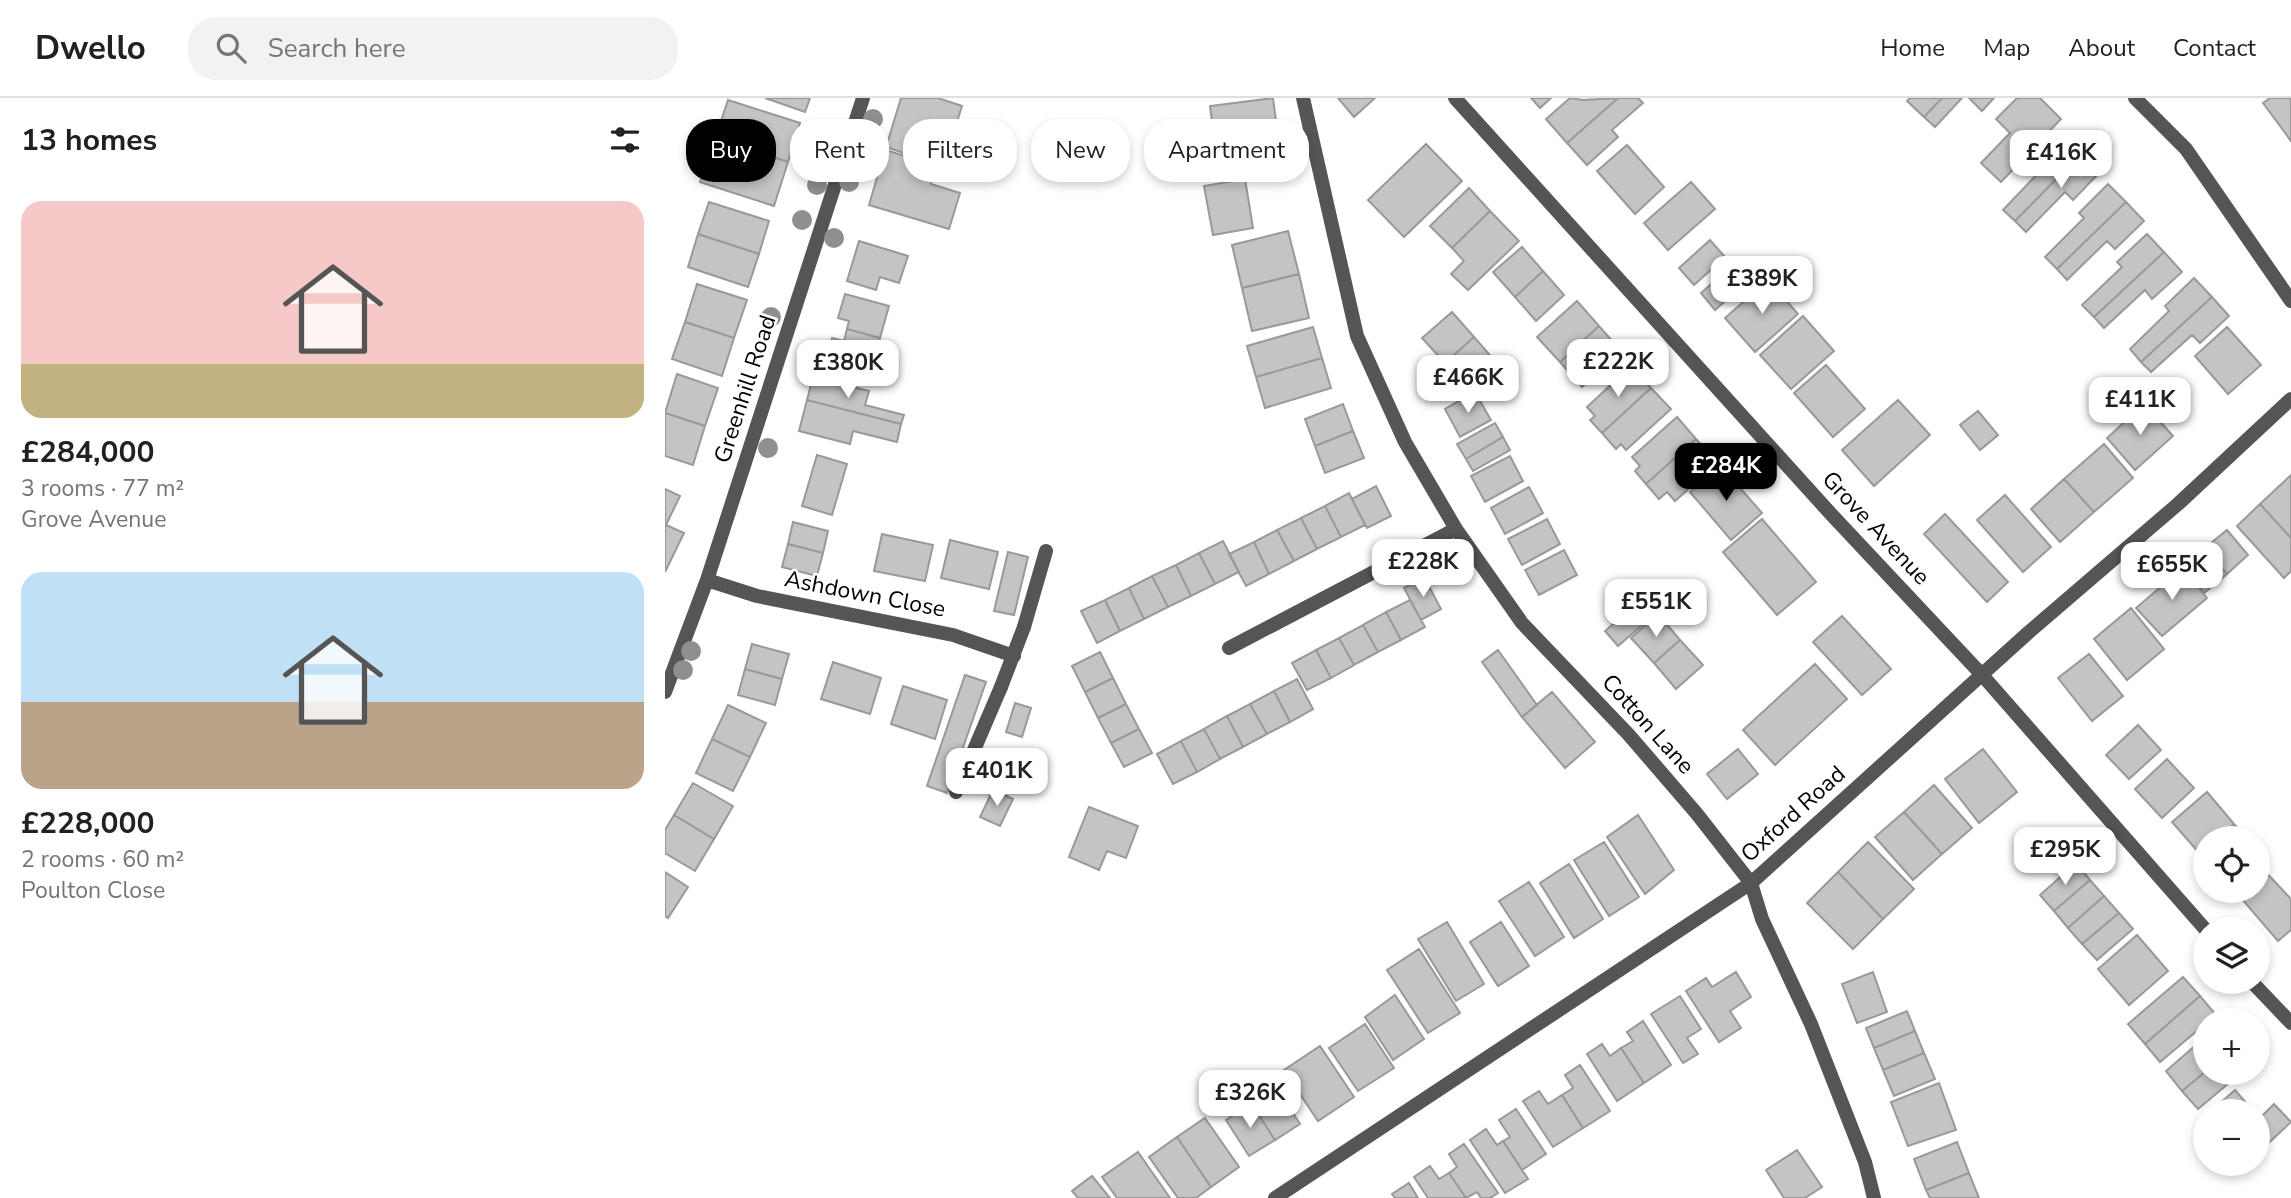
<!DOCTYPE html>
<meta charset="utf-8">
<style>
:root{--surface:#fff;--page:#f2f2f2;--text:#202124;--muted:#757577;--line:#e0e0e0;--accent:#000}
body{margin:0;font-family:"Nunito Sans",sans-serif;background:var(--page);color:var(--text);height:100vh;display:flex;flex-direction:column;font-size:26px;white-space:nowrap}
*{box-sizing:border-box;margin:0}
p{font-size:23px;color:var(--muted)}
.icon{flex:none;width:38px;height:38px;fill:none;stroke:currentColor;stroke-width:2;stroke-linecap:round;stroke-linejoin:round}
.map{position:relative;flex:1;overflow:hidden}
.side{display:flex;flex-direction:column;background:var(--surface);width:665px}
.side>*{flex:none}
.hud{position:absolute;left:21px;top:21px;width:665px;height:63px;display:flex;gap:14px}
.fabs{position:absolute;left:1528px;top:728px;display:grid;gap:14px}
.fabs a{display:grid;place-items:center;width:77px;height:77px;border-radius:50%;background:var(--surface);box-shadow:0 4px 10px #0003;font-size:35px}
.price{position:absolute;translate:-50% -60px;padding:0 16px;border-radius:14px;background:#fff;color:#222;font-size:23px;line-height:46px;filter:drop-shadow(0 2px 4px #0008)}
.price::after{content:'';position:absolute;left:50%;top:42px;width:21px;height:16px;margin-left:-10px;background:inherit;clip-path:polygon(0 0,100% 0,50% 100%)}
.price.active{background:var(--accent);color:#fff}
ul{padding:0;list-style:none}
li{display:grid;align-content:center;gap:14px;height:371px;padding:0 21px}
li span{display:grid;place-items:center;height:217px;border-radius:21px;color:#555}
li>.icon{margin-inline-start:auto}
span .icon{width:126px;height:126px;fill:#fffc;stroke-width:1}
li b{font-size:30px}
h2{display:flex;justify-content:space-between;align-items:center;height:84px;padding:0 21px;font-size:30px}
.chip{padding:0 24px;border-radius:28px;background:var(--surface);box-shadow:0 4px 10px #0003;font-size:24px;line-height:63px}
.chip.active{background:var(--accent);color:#fff}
header{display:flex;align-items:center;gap:42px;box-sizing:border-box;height:98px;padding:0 35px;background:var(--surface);border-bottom:2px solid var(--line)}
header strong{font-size:33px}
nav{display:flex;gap:38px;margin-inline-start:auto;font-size:24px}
.search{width:490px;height:63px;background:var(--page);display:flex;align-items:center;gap:18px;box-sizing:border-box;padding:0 24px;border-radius:28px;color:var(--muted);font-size:26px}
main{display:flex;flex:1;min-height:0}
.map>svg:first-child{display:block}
.building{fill:#c4c4c4;stroke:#999;stroke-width:2}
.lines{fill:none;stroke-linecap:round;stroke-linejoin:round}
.lane{stroke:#555;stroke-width:14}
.street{stroke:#555;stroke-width:14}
.tree{fill:#8f8f8f}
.labels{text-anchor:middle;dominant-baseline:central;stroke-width:5;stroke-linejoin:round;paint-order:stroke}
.street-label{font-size:23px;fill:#000;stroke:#fff}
</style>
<header>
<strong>Dwello</strong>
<div class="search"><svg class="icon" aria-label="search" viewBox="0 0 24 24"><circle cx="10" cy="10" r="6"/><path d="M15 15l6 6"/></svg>Search here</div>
<nav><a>Home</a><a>Map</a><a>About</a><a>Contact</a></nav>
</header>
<main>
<section class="side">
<h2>13 homes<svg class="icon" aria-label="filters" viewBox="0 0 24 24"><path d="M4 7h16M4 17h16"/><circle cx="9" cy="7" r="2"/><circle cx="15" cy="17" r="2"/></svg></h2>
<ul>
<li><span style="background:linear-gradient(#f6c9c9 75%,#c2b280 0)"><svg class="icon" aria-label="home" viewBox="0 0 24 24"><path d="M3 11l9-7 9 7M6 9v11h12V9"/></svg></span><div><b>£284,000</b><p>3 rooms · 77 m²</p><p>Grove Avenue</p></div></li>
<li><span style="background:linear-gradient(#bfe0f5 60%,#b9a48a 0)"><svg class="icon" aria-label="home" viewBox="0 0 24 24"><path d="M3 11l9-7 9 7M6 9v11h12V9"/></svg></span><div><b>£228,000</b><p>2 rooms · 60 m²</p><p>Poulton Close</p></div></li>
</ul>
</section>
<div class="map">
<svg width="1626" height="1100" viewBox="0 0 1626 1100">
<rect width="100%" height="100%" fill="#fff"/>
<path class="building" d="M100 0H145L140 14Z
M236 0H273L297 8 278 68 221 49Z
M608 0 614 46 551 55 545 8Z
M673 0H710L689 19Z
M866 0H886L875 10Z
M905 0 918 2 953 0 902 45 881 21Z
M953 0H973L978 5 947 32 953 39 922 67 902 45Z
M1245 0H1277L1259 19 1242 3Z
M1277 0H1297L1270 29 1259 19Z
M1304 0H1329L1317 13Z
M1352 0H1375L1396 21 1336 84 1316 65 1345 35 1331 21Z
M1605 0H1626V43L1598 5Z
M63 2 135 25 123 64 96 55 101 38 56 23Z
M1399 37 1417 55 1350 123 1338 112 1376 72 1371 67Z
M761 46 797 83 739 139 703 102Z
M962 47 999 89 970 116 932 73Z
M220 52 271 67 266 86 295 95 284 131 204 107Z
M96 55 123 64 109 108 35 84 42 64 89 78Z
M1417 55 1436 73 1408 102 1400 94 1361 134 1350 123Z
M580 81 588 130 548 137 539 88Z
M1026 84 1050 111 1003 152 979 125Z
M1443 86 1461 104 1392 171 1380 159 1419 120 1414 115Z
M804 90 825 113 787 150 765 128Z
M44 104 104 123 94 156 33 136Z
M1461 104 1479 123 1450 151 1442 143 1402 182 1392 171Z
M825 113 854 143 803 192 786 176 799 163 787 150Z
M623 133 634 176 577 190 567 147Z
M33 136 94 156 83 189 23 169Z
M1482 136 1499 154 1429 219 1417 207 1457 169 1452 164Z
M1045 142 1060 159 1029 187 1014 170Z
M194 143 243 158 234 185 215 179 211 192 182 183Z
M857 149 878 173 850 199 828 174Z
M1499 154 1517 174 1487 201 1480 192 1439 230 1429 219Z
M1069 166 1083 183 1050 212 1036 195Z
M878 173 899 197 871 223 850 199Z
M634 176 644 220 587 233 577 190Z
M1529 180 1547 199 1476 264 1465 251 1504 213 1500 208Z
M1103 182 1133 216 1090 254 1060 220Z
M32 186 82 202 69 240 20 224Z
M180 196 224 208 215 240 182 231 184 223 173 220Z
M1547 199 1564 218 1535 245 1527 237 1486 274 1476 264Z
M912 203 934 228 895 264 872 239Z
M787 214 809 239 780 265 757 240Z
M1138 218 1169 253 1126 291 1095 257Z
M20 224 69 240 57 278 7 261Z
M934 228 957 254 917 289 895 264Z
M648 229 657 260 591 279 582 248Z
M1562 229 1596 267 1563 296 1530 258Z
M182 231 215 240 206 276 161 263 167 240 179 243Z
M809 239 830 263 801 289 780 265Z
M657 260 666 290 600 310 591 279Z
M1161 267 1200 311 1168 339 1129 295Z
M966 268 986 290 937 335 925 322 930 318 922 309Z
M12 276 53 290 40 328 0 315Z
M148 279 204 293 200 307 239 317 236 326 142 302Z
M986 290 1006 311 961 352 956 346 951 351 937 335Z
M810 294 826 322 795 339 780 311Z
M142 302 236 326 232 344 188 333 185 346 134 333Z
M1233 302 1265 337 1209 388 1177 352Z
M678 306 688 333 650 348 640 321Z
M1479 306 1508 338 1470 372 1442 340Z
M1313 313 1333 337 1315 352 1295 327Z
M0 315 40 328 28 367 0 358Z
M1012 319 1031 341 981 386 970 373 975 368 967 359Z
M830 325 838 339 801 361 792 346Z
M688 333 699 360 660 375 650 348Z
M838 339 845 352 808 373 801 361Z
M1031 341 1053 365 1010 403 1002 394 994 401 981 386Z
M1439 346 1468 380 1429 414 1399 381Z
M152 357 182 366 167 417 137 408Z
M845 358 858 383 820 404 806 378Z
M1055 367 1097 415 1066 442 1025 394Z
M1626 377V440L1595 406Z
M1399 381 1429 414 1395 444 1366 411Z
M711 388 726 418 702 430 687 401Z
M864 389 878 415 840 436 826 410Z
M0 391 15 398 1 427 19 435 0 474Z
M684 395 700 427 676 439 660 408Z
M1340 397 1386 449 1358 474 1312 422Z
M1595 406 1626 440V473L1619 480 1572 428Z
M660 408 676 439 652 451 636 420Z
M1280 416 1343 484 1322 504 1259 436Z
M636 420 652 451 629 463 612 432Z
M882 421 895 446 857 467 843 441Z
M1097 421 1151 484 1112 517 1058 454Z
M128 424 163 433 158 455 123 446Z
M612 432 629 463 604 476 589 444Z
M1562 432 1583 457 1562 476 1540 450Z
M217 436 268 447 260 483 209 473Z
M285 442 333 454 324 491 276 480Z
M558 443 574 474 550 486 534 455Z
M589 444 604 476 581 488 564 456Z
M123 446 158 455 152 478 117 469Z
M1540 450 1562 476 1539 495 1518 470Z
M899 452 912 477 874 497 860 472Z
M343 454 363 459 349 517 329 513Z
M534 455 550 486 526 498 511 467Z
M511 467 526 498 503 509 487 478Z
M1518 470 1542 500 1497 538 1471 510Z
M487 478 503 509 479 521 464 490Z
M759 479 776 511 756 522 739 490Z
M464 490 479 521 455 533 440 502Z
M440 502 455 533 432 545 416 513Z
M745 502 760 529 736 542 721 514Z
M970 507 983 522 953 548 940 533Z
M1466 510 1499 551 1462 582 1429 541Z
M721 514 736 542 713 554 698 527Z
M993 516 1015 542 989 565 966 540Z
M1177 518 1226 571 1197 597 1148 544Z
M698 527 713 554 689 567 674 540Z
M674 540 689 567 666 580 651 552Z
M1015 542 1038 567 1011 591 989 565Z
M87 546 124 556 117 581 80 571Z
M651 552 666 580 642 592 627 565Z
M833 552 872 607 857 619 817 564Z
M435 554 448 580 420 594 407 568Z
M1424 556 1458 598 1427 623 1393 580Z
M168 564 216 580 205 616 156 601Z
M1150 566 1182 601 1110 667 1078 632Z
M80 571 117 581 110 607 73 597Z
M300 577 321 584 282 695 262 688Z
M448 580 461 606 433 620 420 594Z
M632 581 648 611 625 624 609 593Z
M238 588 282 602 270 641 226 626Z
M609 593 625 624 602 636 585 606Z
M887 594 930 644 900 670 857 619Z
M350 605 366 610 357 639 341 634Z
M461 606 474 631 446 645 433 620Z
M585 606 602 636 578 649 562 618Z
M63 607 101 625 85 659 47 641Z
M562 618 578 649 555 661 539 631Z
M1473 627 1496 652 1464 681 1441 657Z
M474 631 487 655 459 669 446 645Z
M539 631 555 661 532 674 516 643Z
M47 641 85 659 68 693 31 675Z
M516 643 532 674 508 686 492 656Z
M1073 651 1093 676 1062 701 1042 676Z
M1318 651 1352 694 1314 725 1280 681Z
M1502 661 1529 690 1497 720 1470 691Z
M28 685 68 708 49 741 9 717Z
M1269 687 1307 730 1277 756 1239 714Z
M328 692 348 701 335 728 315 719Z
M1542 694 1569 726 1553 740H1540V751L1535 756 1507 724Z
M424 709 473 728 461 760 442 753 434 772 404 759Z
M1239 714 1277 756 1248 782 1210 739Z
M9 717 49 741 30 773 0 755V732Z
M973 717 1009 772 980 796 942 739Z
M1569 726 1582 740H1553Z
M939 744 974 799 944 818 909 762Z
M1203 744 1249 791 1218 821 1173 774Z
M1411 765 1425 782 1389 813 1375 797Z
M904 766 938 821 909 840 875 785Z
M1596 769 1626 801V832L1613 843 1570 793H1592V771Z
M0 774 23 789 3 820 0 818Z
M1173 774 1218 821 1188 851 1142 805Z
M1425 782 1439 798 1403 830 1389 813Z
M864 784 899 839 870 858 834 803Z
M1439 798 1454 815 1417 846 1403 830Z
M1454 815 1468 831 1432 862 1417 846Z
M782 824 819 886 791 903 753 841Z
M836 824 864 868 833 888 805 844Z
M1472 837 1503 873 1464 907 1433 871Z
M754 851 795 915 763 935 722 872Z
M1071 874 1086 899 1065 913 1076 930 1054 944 1021 893 1041 880 1047 889Z
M1208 874 1222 914 1192 925 1177 886Z
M1518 879 1535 898 1480 946 1463 926Z
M730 897 759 941 728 962 700 919Z
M1015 898 1036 931 1022 940 1033 956 1018 965 986 916Z
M1535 898 1551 917 1540 922V926L1495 964 1480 946Z
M1242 913 1250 933 1209 950 1201 930Z
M978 923 1006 967 979 985 956 950 968 943 962 934Z
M700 926 729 970 693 993 664 950Z
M1250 933 1259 955 1218 972 1209 950Z
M1540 939V974L1517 993 1501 973Z
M937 946 945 958 956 950 979 985 952 1003 922 956Z
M655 948 689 999 653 1023 619 972Z
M1259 955 1270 981 1229 998 1218 972Z
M915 967 945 1013 918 1030 897 997 908 990 900 977Z
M1540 974 1576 975 1533 1011 1517 993Z
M1274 985 1291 1032 1243 1048 1226 1004Z
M611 989 635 1026 610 1042 586 1005Z
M1570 992 1588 1013H1546Z
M874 993 883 1006 897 997 918 1030 888 1049 858 1003Z
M586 1005 610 1042 584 1058 561 1022Z
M1609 1006 1626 1024 1592 1056V1023Z
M851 1011 881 1056 857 1072 838 1043 845 1039 834 1022Z
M540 1020 574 1069 546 1089 512 1039Z
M821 1031 832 1047 838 1043 863 1081 840 1095 805 1042Z
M512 1039 546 1089 531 1100H513L484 1059Z
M1292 1044 1304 1075 1261 1092 1249 1061Z
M799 1046 833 1095 825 1100H816L812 1094 801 1100 784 1075 792 1069 784 1056Z
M1132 1052 1157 1089 1140 1100H1119L1101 1072Z
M473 1054 505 1100H452L437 1079Z
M765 1068 774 1081 784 1075 801 1100H763L749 1079Z
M1304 1075 1314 1100H1265L1261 1092Z
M427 1078 445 1100H413L407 1093Z
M744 1085 753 1100H730L727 1096Z"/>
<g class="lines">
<path class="lane" d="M359 529 381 453
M291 694 336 589"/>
<path class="street" d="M638 0 692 238 740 344 791 431 857 525 964 637 1032 716 1086 785 1097 821 1146 926 1200 1064 1209 1100
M790 0 1165 415 1318 578 1540 831
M1470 0 1521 51 1626 203
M42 482 92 498 288 537 349 558
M564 550 791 431
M336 589 359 529
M0 594 42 482 198 0
M1587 884 1626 925
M610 1100 1086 785 1364 534 1513 406 1626 301"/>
</g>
<g class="tree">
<circle cx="208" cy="21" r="10"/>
<circle cx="184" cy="84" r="10"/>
<circle cx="152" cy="87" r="10"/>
<circle cx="137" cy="122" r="10"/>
<circle cx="169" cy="140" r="10"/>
<circle cx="106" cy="219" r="10"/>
<circle cx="103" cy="350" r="10"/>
<circle cx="26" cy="553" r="10"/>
<circle cx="18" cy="572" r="10"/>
</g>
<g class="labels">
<g class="street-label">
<text transform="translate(80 291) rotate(-72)">Greenhill Road</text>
<text transform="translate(1211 430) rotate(47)">Grove Avenue</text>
<text transform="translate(200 496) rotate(11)">Ashdown Close</text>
<text transform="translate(983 626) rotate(48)">Cotton Lane</text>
<text transform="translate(1128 716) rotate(-42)">Oxford Road</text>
</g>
</g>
</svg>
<div class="fabs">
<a><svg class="icon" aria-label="locate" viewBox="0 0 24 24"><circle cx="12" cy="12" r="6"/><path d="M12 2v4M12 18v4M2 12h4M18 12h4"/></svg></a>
<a><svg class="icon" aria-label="layers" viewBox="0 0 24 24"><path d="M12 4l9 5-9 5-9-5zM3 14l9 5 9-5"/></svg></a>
<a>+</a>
<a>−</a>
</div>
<b class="price" style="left:1396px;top:92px">£416K</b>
<b class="price" style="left:1097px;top:218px">£389K</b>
<b class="price" style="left:953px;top:301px">£222K</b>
<b class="price" style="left:183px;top:302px">£380K</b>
<b class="price" style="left:803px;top:317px">£466K</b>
<b class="price" style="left:1475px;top:339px">£411K</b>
<b class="price active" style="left:1061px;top:405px">£284K</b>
<b class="price" style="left:758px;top:501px">£228K</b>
<b class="price" style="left:1507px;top:504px">£655K</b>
<b class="price" style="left:991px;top:541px">£551K</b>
<b class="price" style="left:332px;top:710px">£401K</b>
<b class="price" style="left:1400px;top:789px">£295K</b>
<b class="price" style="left:585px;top:1032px">£326K</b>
<div class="hud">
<a class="chip active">Buy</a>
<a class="chip">Rent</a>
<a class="chip">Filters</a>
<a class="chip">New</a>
<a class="chip">Apartment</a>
</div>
</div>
</main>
